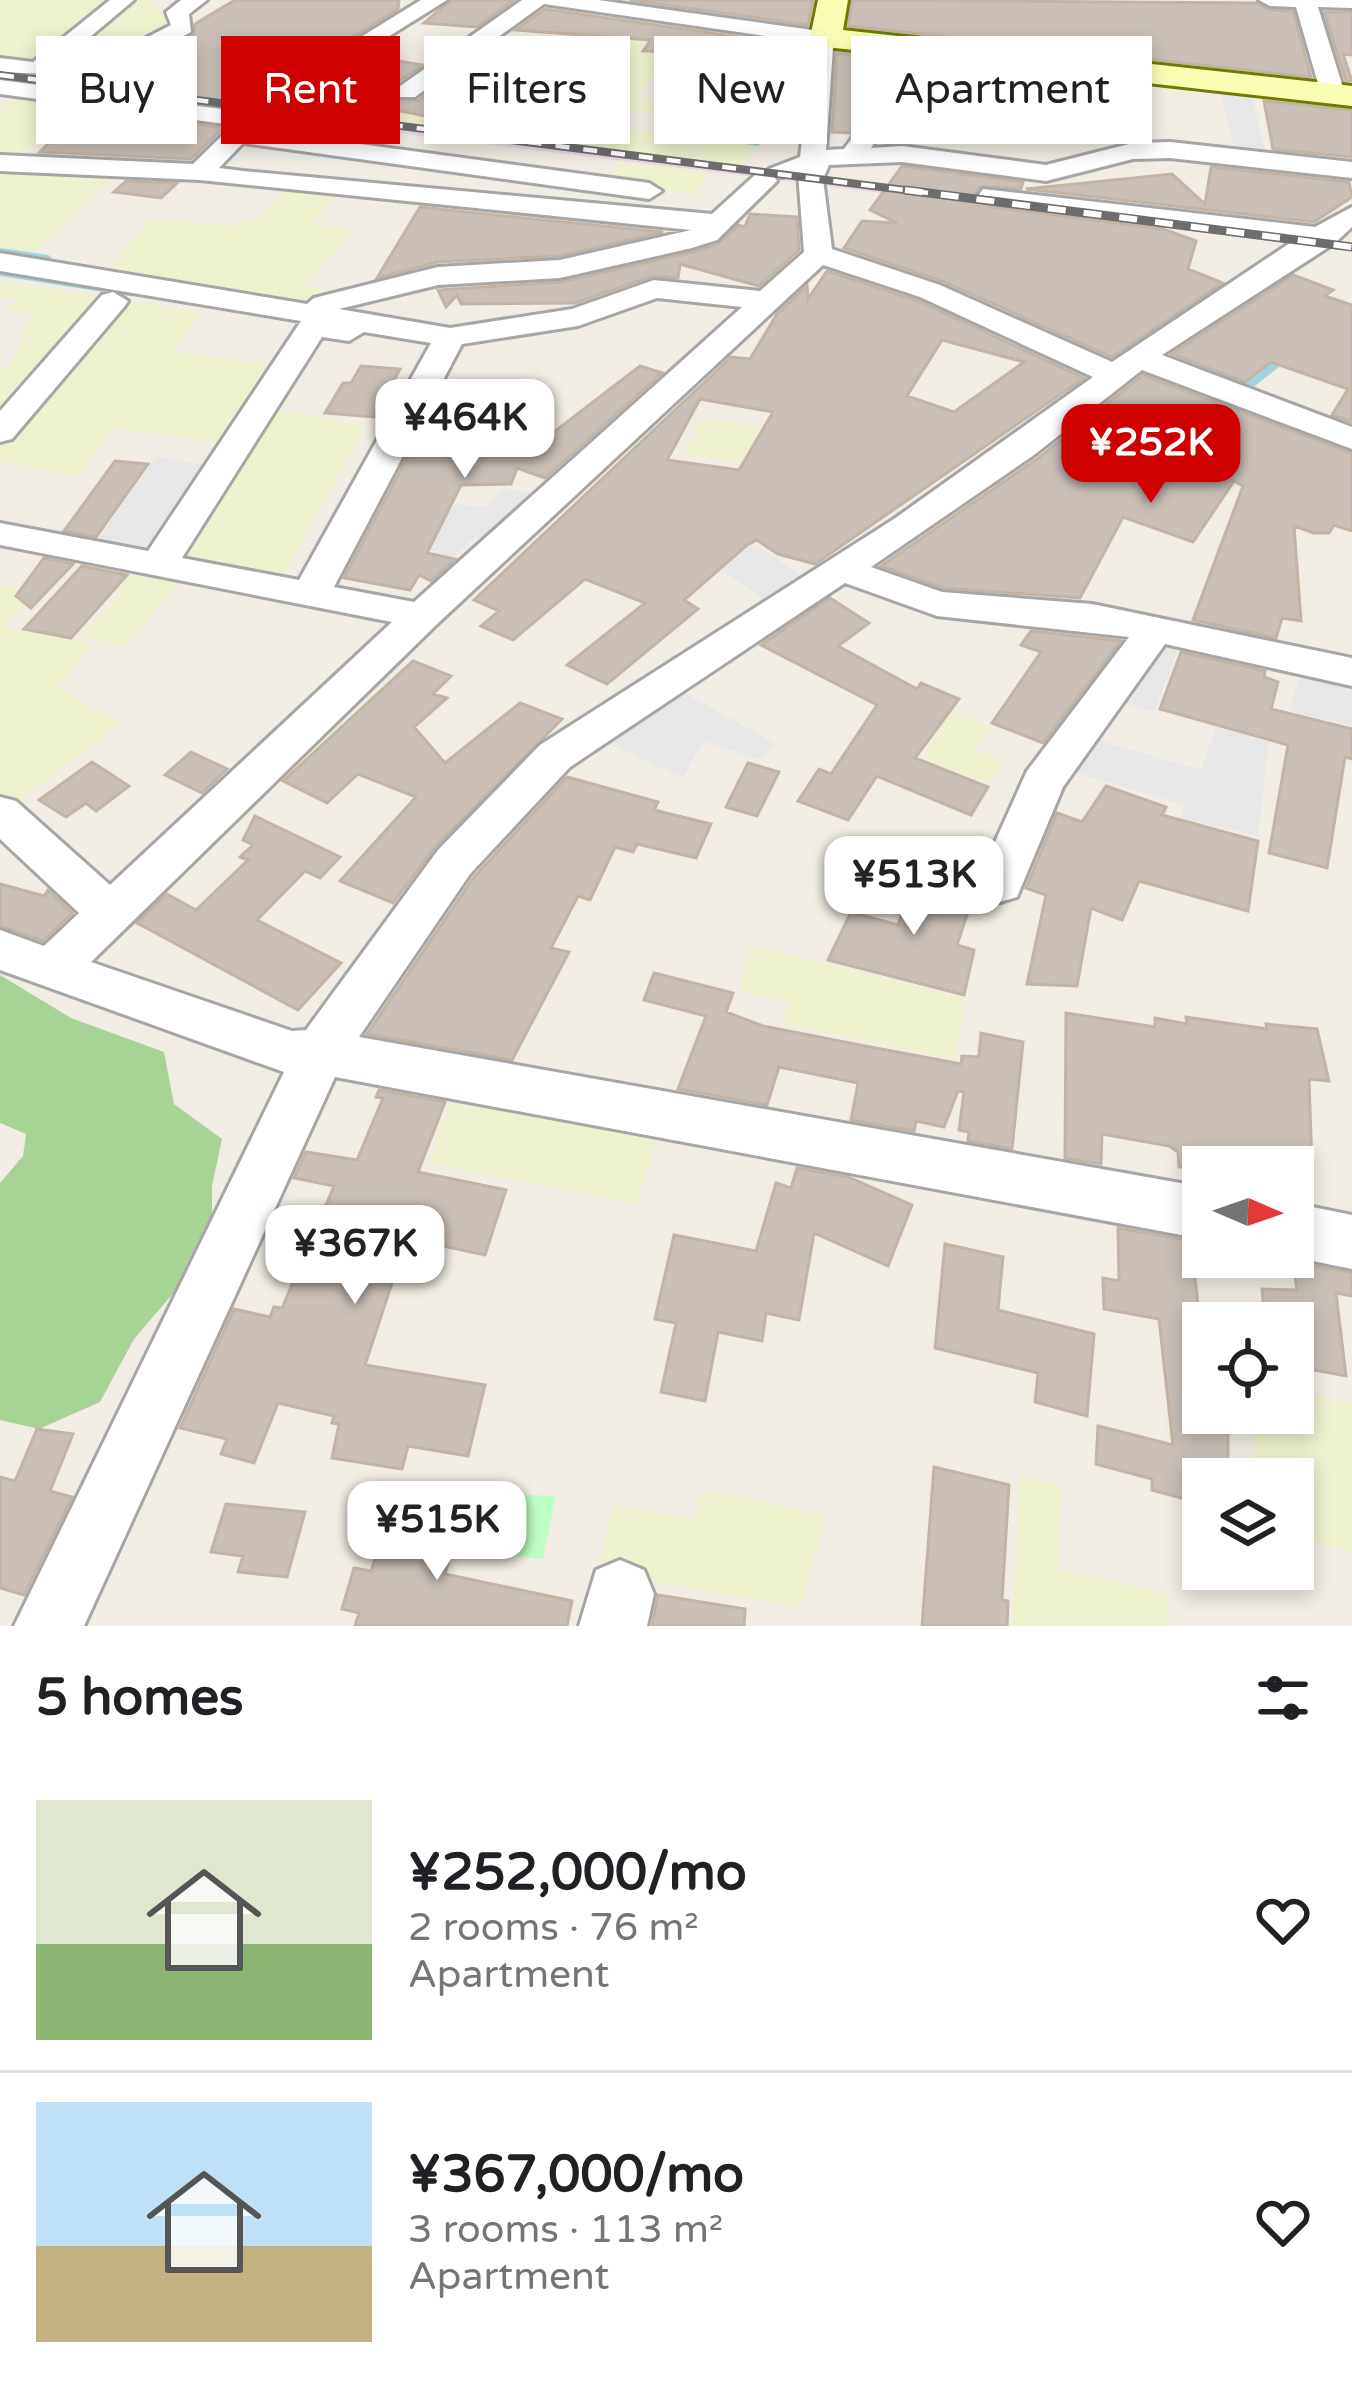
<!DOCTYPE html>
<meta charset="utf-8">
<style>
:root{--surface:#fff;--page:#f2f2f2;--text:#202124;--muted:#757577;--line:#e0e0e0;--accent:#ce0100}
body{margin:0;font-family:"Varela Round",sans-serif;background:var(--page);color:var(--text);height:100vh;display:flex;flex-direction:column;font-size:45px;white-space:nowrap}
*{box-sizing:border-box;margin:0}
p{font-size:39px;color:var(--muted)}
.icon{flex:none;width:66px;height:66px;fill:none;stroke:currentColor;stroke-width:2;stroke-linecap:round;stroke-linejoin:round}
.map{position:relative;height:1626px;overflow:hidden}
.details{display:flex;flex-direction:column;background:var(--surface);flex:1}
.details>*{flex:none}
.banner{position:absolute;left:36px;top:36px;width:1281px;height:108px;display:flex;gap:24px}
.needle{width:78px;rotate:92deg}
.buttons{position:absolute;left:1182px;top:1146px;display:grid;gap:24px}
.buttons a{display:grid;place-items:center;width:132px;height:132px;border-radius:0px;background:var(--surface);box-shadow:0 6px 18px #0003;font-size:60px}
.price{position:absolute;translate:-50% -102px;padding:0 27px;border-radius:24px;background:#fff;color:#222;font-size:39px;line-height:78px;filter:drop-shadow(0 3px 6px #0008)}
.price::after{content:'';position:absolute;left:50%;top:72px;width:36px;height:27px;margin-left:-18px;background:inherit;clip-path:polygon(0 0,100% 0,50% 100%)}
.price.selected{background:var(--accent);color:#fff}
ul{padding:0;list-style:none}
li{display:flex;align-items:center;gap:36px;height:300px;padding:0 36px}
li+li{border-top:3px solid var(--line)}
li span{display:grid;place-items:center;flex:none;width:336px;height:240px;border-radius:0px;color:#555}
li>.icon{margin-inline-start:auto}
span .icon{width:144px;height:144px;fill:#fffc;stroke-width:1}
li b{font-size:51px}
h2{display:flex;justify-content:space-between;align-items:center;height:144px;padding:0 36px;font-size:51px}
.chip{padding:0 42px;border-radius:0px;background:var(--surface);box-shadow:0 6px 18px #0003;font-size:42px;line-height:108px}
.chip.selected{background:var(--accent);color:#fff}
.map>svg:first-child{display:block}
.industrial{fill:#ead6e6}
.farmland{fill:#eef1ce}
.grass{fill:#caeea7}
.forest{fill:#a8d396}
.park{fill:#befec4}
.parking{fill:#e7e7e7}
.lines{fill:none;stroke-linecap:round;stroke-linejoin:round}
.stream-far1{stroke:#a1d3e1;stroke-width:6}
.stream{stroke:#a1d3e1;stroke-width:8}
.building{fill:#c9bfb7;stroke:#c3b3a5;stroke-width:3;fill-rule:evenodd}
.street-casing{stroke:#a6a6a6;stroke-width:6}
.secondary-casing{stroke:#6e7c00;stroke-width:6}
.street{fill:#fff;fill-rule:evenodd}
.secondary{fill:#fafeb5;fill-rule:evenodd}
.rail-far1-casing{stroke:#6d6d6d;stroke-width:8}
.rail-casing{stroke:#6d6d6d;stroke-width:9}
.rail-far1{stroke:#fff;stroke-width:4.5;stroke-dasharray:14;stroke-linecap:butt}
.rail{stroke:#fff;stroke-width:6;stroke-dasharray:18;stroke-linecap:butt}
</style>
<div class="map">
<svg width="1352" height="1626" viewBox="0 0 1352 1626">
<rect width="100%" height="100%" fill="#f1ede4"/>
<path class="industrial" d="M0 71 802 174V183L0 84Z
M818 176 1305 237 1295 244 816 185Z"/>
<path class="farmland" d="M0 0H110L27 66 0 63Z
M130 0H152L175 26 102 67 57 61Z
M627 35 647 37 637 51 699 56 691 77 654 75 638 97 659 100 653 113 631 111 622 127H586L592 120 582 118 589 109 575 106 598 82 611 83 621 72 521 61 535 51 553 53 563 42 606 46Z
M15 94 73 99 26 152 0 160V107Z
M309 99 450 118 438 129 292 110Z
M599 130 684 132 760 147 740 166 593 148Z
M619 161 711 172 696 195 605 183Z
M0 165 120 172 32 254 0 248Z
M283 190 337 193 313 225 356 229 303 285 337 294 303 302 108 271 151 220 239 226 246 219H257Z
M0 281 109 298 0 425V369L10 367 32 313 8 309 18 300 0 297Z
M123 300 202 313 174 352 279 366 229 444 115 428 78 477 0 461V447Z
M427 392 551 403 546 416 535 415 526 436 480 432 488 411 420 405Z
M266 409 366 426 278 584 168 562Z
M702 418 760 427 742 462 683 454Z
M137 572 181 581 126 646 80 637Z
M0 584 35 595 3 627 92 645 57 688 121 723 8 809 0 800Z
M953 713 990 727 975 750 1003 761 989 783 923 757Z
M752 946 966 999 955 1059 784 1024 789 1002 738 992Z
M456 1091 661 1131 636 1204 428 1163Z
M1293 1389 1352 1403V1552L1293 1534V1479H1257L1254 1413H1293Z
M1021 1477 1061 1486 1058 1569 1169 1595V1626H1012Z
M706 1489 826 1517 800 1608 598 1571 613 1504 690 1520Z"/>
<path class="grass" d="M701 66 756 70 735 119 680 115Z"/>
<path class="forest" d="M0 975 71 1018 164 1052 174 1104 222 1139 212 1186V1248L134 1339 100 1402 39 1429 0 1420V1183L23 1156 26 1134 0 1123Z"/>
<path class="park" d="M502 1494 556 1496 543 1559 481 1553Z"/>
<path class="parking" d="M1221 91 1251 93 1266 153 1234 151Z
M156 456 214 467 154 559 94 545Z
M501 488 545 495 491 543 475 537 453 557 427 549 455 504 488 507Z
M733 540 765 551 808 579 769 602 718 569Z
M1161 638 1180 644 1154 712 1112 699Z
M1301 668 1352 678V726L1290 711Z
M669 684 776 744 761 760 703 741 683 778 594 737Z
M1216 726 1269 742 1258 836 1204 823 1196 874 1173 868 1184 805 1064 769 1087 737 1201 770Z"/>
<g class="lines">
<path class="stream-far1" d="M708 25 696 72 671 127 757 143"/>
<path class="stream" d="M0 252 47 259
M0 272 130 292
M1243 390 1284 358"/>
</g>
<path class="building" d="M235 0H399L398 9 268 89 266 95 280 100 261 113 163 97 192 78 127 71 193 36 195 24Z
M451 0H514L477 27 424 23Z
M630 0H813L808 25Z
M852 0 1256 3 1270 10 1293 11 1311 77 848 26Z
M545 9 809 47 799 129 758 126 771 107 742 104V56L643 51 651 40 516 30Z
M1324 12H1352V55L1343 54 1352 81H1346Z
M394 38 392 60 423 65 396 83 399 101H418L459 70 529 82 497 110 471 107 455 122 309 92Z
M837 53 856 55 860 72 859 110 850 133 832 132Z
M889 59 1061 78 1065 90 1026 89 1034 120 883 135 894 97Z
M1264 101 1352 110V157L1273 149Z
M133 116 223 128 191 159 40 152 64 128 109 132Z
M902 166 1023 182 1021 189 979 187 975 196 991 207 1163 229 1196 241 1188 269 1223 283 1112 357 942 281 844 248 862 221 897 223 870 210Z
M1211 167 1349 182 1352 197 1314 222 1026 189 1172 174 1205 204Z
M126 181 177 183 161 198 114 192Z
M420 207 534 219 663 232 559 256 438 262 377 278Z
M750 214 797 217 799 250 759 286 680 264 678 278 652 276 575 303 461 304 457 295 446 307 438 290 561 282 693 252 718 244 738 225 745 227Z
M827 271 918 301 1084 378 815 564 778 554 757 540 747 545 684 600 698 609 607 684 567 665 645 603 585 579 513 640 481 626 499 611 474 600 731 357 750 359 777 314 807 286 808 299ZM942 340 1024 362 954 412 907 396ZM700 399 773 412 739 470 667 460Z
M1293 275 1333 290 1325 296 1352 305V422L1332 415 1348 389 1271 362 1245 382 1172 354Z
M361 366 400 369 374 417 325 413 343 383H351Z
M640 366 662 373 545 478 517 468 511 484 461 485 427 553 455 559 431 581 419 575 410 590 344 578 434 407 486 412 473 438 541 442Z
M1143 375 1352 453V531L1334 525 1329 533H1314L1294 526 1301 621 1282 618 1276 638 1193 620 1243 486 1234 481 1193 542 1123 517 1080 598 943 588 881 566 1037 459Z
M115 461 148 464 96 537 64 531Z
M44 558 73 564 31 608 16 596Z
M82 566 127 575 71 638 24 629Z
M830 598 869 623 838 646 917 689 921 683 959 699 915 758 988 787 971 815 877 776 848 820 798 801 819 769 831 774 877 705 761 645Z
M1031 631 1121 641 1043 743 992 723 1041 652 1021 645Z
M1181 652 1265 671 1264 677 1278 682 1271 709 1352 729V759L1345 757 1327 868 1269 853 1288 745 1160 709Z
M413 661 451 676 433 694 447 698 414 727 445 763 520 703 562 719 435 847 393 903 340 881 416 797 358 774 327 803 283 781Z
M191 752 227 769 202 793 165 775Z
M92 762 129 786 96 811 86 803 66 817 39 800Z
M748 763 779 772 757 816 726 807Z
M567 777 658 802 654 810 711 824 696 858 637 844 633 852 615 847 590 900 578 896 551 948 569 952 512 1060 367 1034 474 877Z
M1106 786 1166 807 1162 815 1258 841 1248 911 1139 881 1122 920 1091 908 1077 986 1027 984 1046 895 1026 888 1057 813 1082 822Z
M255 816 340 857 320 878 305 871 257 920 341 963 298 1010 137 923 167 894 196 910 248 860 240 857 253 845 243 840Z
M917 873 975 891 957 945 974 950 964 995 828 960 851 912 898 925Z
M0 884 44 896 48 890 72 913 43 941 0 926Z
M654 973 733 993 726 1012 763 1026 865 1046 961 1064 962 1056 979 1057 981 1033 1023 1042 1012 1149 968 1141 969 1132 959 1130 964 1092 958 1091 944 1127 916 1121 914 1131 851 1120 858 1083 779 1067 767 1105 678 1089 706 1016 644 1000Z
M1066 1013 1149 1026 1155 1027V1018L1187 1024 1186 1017 1267 1029 1266 1024 1317 1029 1329 1081 1309 1079 1312 1167H1179L1178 1152 1169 1146 1102 1134 1101 1164 1065 1158Z
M379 1090 445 1102 418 1172 506 1190 485 1255 434 1244 421 1282 394 1277 365 1365 485 1385 468 1456 408 1446 402 1469 332 1458 339 1424 332 1423 334 1416 278 1403 254 1463 221 1454 227 1439 180 1428 234 1309 270 1317 274 1307 282 1308 334 1186 294 1178 306 1152 357 1160 383 1098 376 1097Z
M797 1168 848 1177 912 1205 888 1266 814 1233 799 1320 766 1313 762 1341 718 1332 705 1401 661 1392 676 1323 655 1319 674 1235 756 1251 776 1183 791 1188Z
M1118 1228 1202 1243 1204 1271 1194 1269 1203 1347V1416L1228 1422V1479H1203V1492L1189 1489V1500L1152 1490V1479L1096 1464 1098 1426 1173 1445 1159 1319 1104 1309 1103 1278 1119 1281Z
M945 1244 1003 1257 998 1310 1094 1334 1087 1416 1035 1402 1038 1373 935 1348Z
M1293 1262 1352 1273V1296L1336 1293 1346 1376 1293 1366V1323H1265L1262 1289 1297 1290Z
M37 1429 73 1434 50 1491 72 1497 24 1595 0 1588V1477L15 1481Z
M934 1467 1009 1485 1002 1600 1008 1601 1007 1626H922Z
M393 1502 461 1516 445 1574 572 1601 567 1626H355L359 1613 342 1609 354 1568 371 1571Z
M226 1504 305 1512 287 1577 238 1572 243 1556 211 1552Z
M658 1595 745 1609 744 1626H652Z"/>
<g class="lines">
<g class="street-casing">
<path id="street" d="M110 0H134L46 74 0 72V58L33 62Z
M181 0H207L189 14 191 32 110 75H94V65L171 25 166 12Z
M421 0H447L290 98 270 93Z
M522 0H598L834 33 826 150 844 149C872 115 870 83 857 43L868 36 879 43C893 82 895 112 871 148L902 146 1046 165 1133 143 1170 142 1352 162V178L1170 158 1133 159 1046 181 902 162 829 165 823 179 832 249 940 285 1112 362 1293 241 992 203 979 195 983 189 1315 227 1352 207V227L1335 243 1162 355 1352 427V449L1142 370 1034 455 871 567 942 592 1092 604 1352 658V686L1165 644 1063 787 1017 897 1000 902 983 897 976 884 1027 771 1129 637 937 616 845 583 570 767 470 874 359 1037 1203 1187V1239L335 1077 84 1626H14L284 1072 0 970V930L44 946 79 913 0 839V797L16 801 110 885 392 622 0 545V523L148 551 301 321 0 271V253L307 304 314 298 438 267 560 260 691 230 200 180 0 171V155L193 164 233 125 0 94V80L252 113 264 120 256 130 649 183 662 191 649 199 243 143 219 168 243 171 712 214 755 175H773L777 181 717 240 692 248 560 278 438 285 339 309 450 328 572 309 654 280 760 291 804 252 798 173 782 177 769 169 800 157 814 43 544 4 415 97H399V87ZM823 265 920 297 1093 377 894 519 540 745 438 850 306 1030 292 1031 91 962 436 625ZM657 298 742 307 414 602 334 587 462 344 578 326ZM364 332 431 343 299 580 182 558 322 337 349 341Z
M1259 0H1352V8L1318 7 1345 94 1341 99 1321 94 1296 7 1270 6Z
M113 292 128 301 124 307 12 439 0 442V411L102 295Z
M1293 1203 1352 1215V1269L1293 1257Z
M620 1560 644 1570 654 1594 647 1626H579L596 1570Z"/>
</g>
<g class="secondary-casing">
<path id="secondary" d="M818 0H848L843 30 1352 86V106L826 47 810 38Z"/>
</g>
<use href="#street" class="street"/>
<use href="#secondary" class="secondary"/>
<g class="rail-far1-casing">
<path id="rail-far1" d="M0 75 928 193"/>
</g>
<g class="rail-casing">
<path id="rail" d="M905 190 1352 247"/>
</g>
<use href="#rail-far1" class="rail-far1"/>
<use href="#rail" class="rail"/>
</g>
</svg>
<div class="buttons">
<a><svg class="needle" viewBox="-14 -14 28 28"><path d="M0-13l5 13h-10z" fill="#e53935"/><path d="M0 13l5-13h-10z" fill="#757577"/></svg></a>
<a><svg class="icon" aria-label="locate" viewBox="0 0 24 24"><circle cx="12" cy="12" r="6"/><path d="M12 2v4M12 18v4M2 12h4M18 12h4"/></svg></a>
<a><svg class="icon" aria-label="layers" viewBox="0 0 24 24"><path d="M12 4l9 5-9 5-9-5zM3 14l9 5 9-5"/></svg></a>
</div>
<b class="price" style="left:465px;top:481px">¥464K</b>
<b class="price selected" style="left:1151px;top:506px">¥252K</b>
<b class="price" style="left:914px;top:938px">¥513K</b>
<b class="price" style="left:355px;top:1307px">¥367K</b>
<b class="price" style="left:437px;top:1583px">¥515K</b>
<div class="banner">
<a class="chip">Buy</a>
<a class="chip selected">Rent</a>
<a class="chip">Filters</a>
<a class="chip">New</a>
<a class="chip">Apartment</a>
</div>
</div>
<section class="details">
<h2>5 homes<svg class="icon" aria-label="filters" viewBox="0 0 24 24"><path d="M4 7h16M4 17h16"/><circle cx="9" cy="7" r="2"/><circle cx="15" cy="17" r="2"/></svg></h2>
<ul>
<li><span style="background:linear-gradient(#dfe7d0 60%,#8fb573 0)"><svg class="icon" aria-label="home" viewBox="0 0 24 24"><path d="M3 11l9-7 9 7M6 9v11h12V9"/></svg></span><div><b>¥252,000/mo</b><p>2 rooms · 76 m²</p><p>Apartment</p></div><svg class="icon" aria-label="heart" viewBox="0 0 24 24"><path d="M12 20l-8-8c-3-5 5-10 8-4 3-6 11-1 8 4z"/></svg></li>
<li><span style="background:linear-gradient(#bfe0f5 60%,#c2b280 0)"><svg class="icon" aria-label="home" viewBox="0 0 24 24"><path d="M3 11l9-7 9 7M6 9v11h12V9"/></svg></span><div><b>¥367,000/mo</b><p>3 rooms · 113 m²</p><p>Apartment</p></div><svg class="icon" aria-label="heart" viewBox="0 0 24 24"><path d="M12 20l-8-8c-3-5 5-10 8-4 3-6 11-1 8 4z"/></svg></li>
</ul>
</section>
